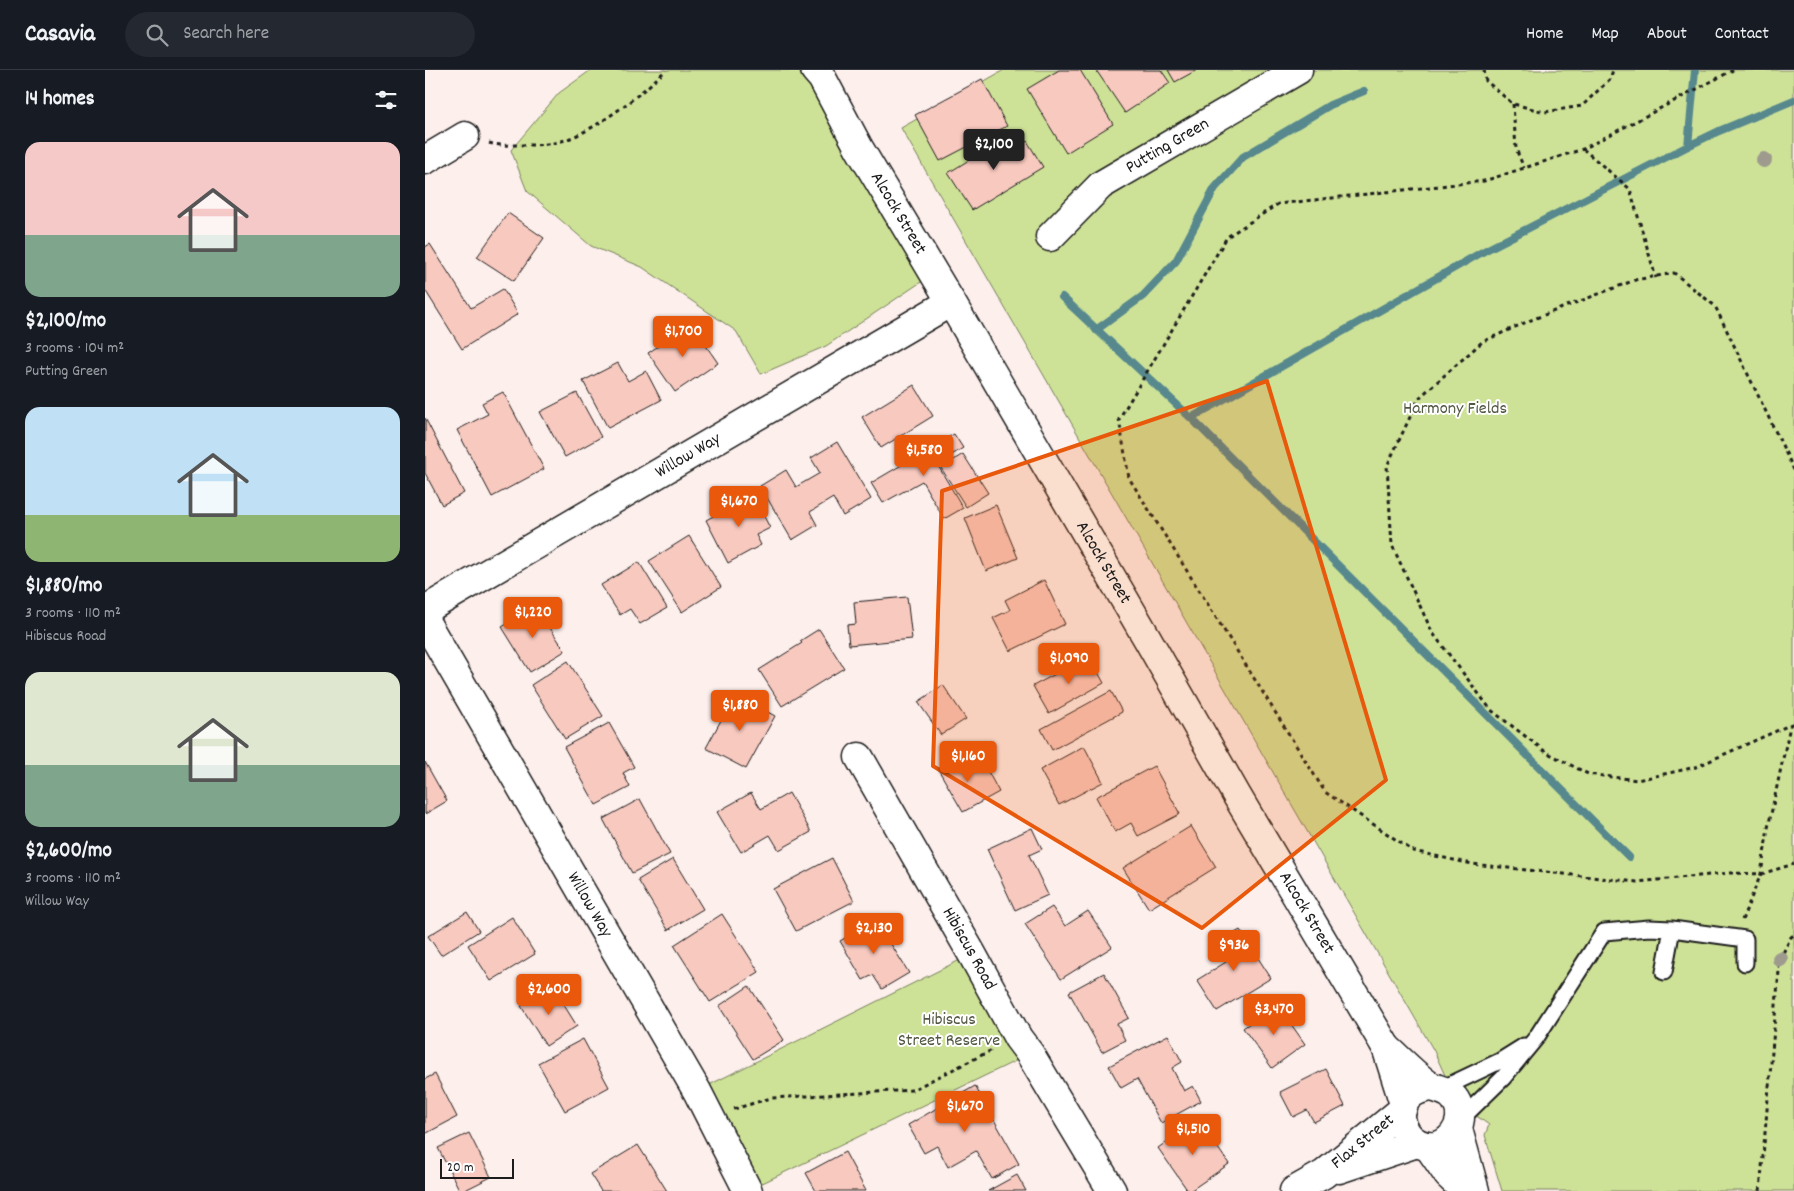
<!DOCTYPE html>
<meta charset="utf-8">
<style>
:root{--surface:#171b24;--page:#242831;--text:#f1f3f6;--muted:#9ea1a6;--line:#363941;--accent:#ea580c}
body{margin:0;font-family:Dekko,sans-serif;background:var(--page);color:var(--text);height:100vh;display:flex;flex-direction:column;font-size:19px;white-space:nowrap}
*{box-sizing:border-box;margin:0}
p{font-size:16px;color:var(--muted)}
.icon{flex:none;width:28px;height:28px;fill:none;stroke:currentColor;stroke-width:2;stroke-linecap:round;stroke-linejoin:round}
.map{position:relative;flex:1;overflow:hidden}
.side{display:flex;flex-direction:column;background:var(--surface);width:425px}
.side>*{flex:none}
.scale{position:absolute;left:15px;bottom:12px;width:74px;box-sizing:border-box;padding-left:5px;border:2px solid #1c1c1c;border-top:0;font-size:14px;line-height:18px;white-space:nowrap;color:#1c1c1c;-webkit-text-stroke:4px #fff;paint-order:stroke}
.price{position:absolute;translate:-50% -42px;padding:0 11px;border-radius:5px;background:var(--accent);color:#fff;font-size:16px;line-height:32px;filter:drop-shadow(0 1px 2px #0008)}
.price::after{content:'';position:absolute;left:50%;top:30px;width:15px;height:11px;margin-left:-8px;background:inherit;clip-path:polygon(0 0,100% 0,50% 100%)}
.price.active{background:#222;color:#fff}
ul{padding:0;list-style:none}
li{display:grid;align-content:center;gap:10px;height:265px;padding:0 25px}
li span{display:grid;place-items:center;height:155px;border-radius:15px;color:#555}
li>.icon{margin-inline-start:auto}
span .icon{width:90px;height:90px;fill:#fffc;stroke-width:1}
li b{font-size:21px}
h2{display:flex;justify-content:space-between;align-items:center;height:60px;padding:0 25px;font-size:21px}
header{display:flex;align-items:center;gap:30px;box-sizing:border-box;height:70px;padding:0 25px;background:var(--surface);border-bottom:1px solid var(--line)}
header strong{font-size:24px}
nav{display:flex;gap:28px;margin-inline-start:auto;font-size:18px}
.search{width:350px;height:45px;background:var(--page);display:flex;align-items:center;gap:12px;box-sizing:border-box;padding:0 18px;border-radius:28px;color:var(--muted);font-size:19px}
main{display:flex;flex:1;min-height:0}
.map>svg:first-child{display:block}
.green{fill:#cee297;stroke:#757f5a}
.lines{fill:none;stroke-linecap:round;stroke-linejoin:round}
.stream{stroke:#57888d;stroke-width:8}
.building{fill:#f8c9bf;stroke:#1c1c1c}
.lane-casing{stroke:#1c1c1c;stroke-width:19}
.street-casing{stroke:#1c1c1c;stroke-width:31}
.secondary-casing{stroke:#1c1c1c;stroke-width:31}
.path{stroke:#1c1c1c;stroke-width:3;stroke-dasharray:4 4;stroke-linecap:butt}
.lane{stroke:#fff;stroke-width:15}
.street{stroke:#fff;stroke-width:28}
.secondary{stroke:#fff;stroke-width:28}
.tree{fill:#9e9b8e}
.marked{fill:#e8590c;fill-opacity:0.2;stroke:#e8590c;stroke-width:4;stroke-linejoin:round}
.labels{text-anchor:middle;dominant-baseline:central;stroke-width:4;stroke-linejoin:round;paint-order:stroke}
.street-label{font-size:18px;fill:#1c1c1c;stroke:#fff}
.park-label{font-size:18px;fill:#515741;stroke:#fff}
</style>
<header>
<strong>Casavia</strong>
<div class="search"><svg class="icon" aria-label="search" viewBox="0 0 24 24"><circle cx="10" cy="10" r="6"/><path d="M15 15l6 6"/></svg>Search here</div>
<nav><a>Home</a><a>Map</a><a>About</a><a>Contact</a></nav>
</header>
<main>
<section class="side">
<h2>14 homes<svg class="icon" aria-label="filters" viewBox="0 0 24 24"><path d="M4 7h16M4 17h16"/><circle cx="9" cy="7" r="2"/><circle cx="15" cy="17" r="2"/></svg></h2>
<ul>
<li><span style="background:linear-gradient(#f6c9c9 60%,#7fa58c 0)"><svg class="icon" aria-label="home" viewBox="0 0 24 24"><path d="M3 11l9-7 9 7M6 9v11h12V9"/></svg></span><div><b>$2,100/mo</b><p>3 rooms · 104 m²</p><p>Putting Green</p></div></li>
<li><span style="background:linear-gradient(#bfe0f5 70%,#8fb573 0)"><svg class="icon" aria-label="home" viewBox="0 0 24 24"><path d="M3 11l9-7 9 7M6 9v11h12V9"/></svg></span><div><b>$1,880/mo</b><p>3 rooms · 110 m²</p><p>Hibiscus Road</p></div></li>
<li><span style="background:linear-gradient(#dfe7d0 60%,#7fa58c 0)"><svg class="icon" aria-label="home" viewBox="0 0 24 24"><path d="M3 11l9-7 9 7M6 9v11h12V9"/></svg></span><div><b>$2,600/mo</b><p>3 rooms · 110 m²</p><p>Willow Way</p></div></li>
</ul>
</section>
<div class="map">
<svg width="1369" height="1121" viewBox="0 0 1369 1121">
<rect width="100%" height="100%" fill="#fdefec"/>
<filter id="ink" filterUnits="userSpaceOnUse"><feTurbulence type="fractalNoise" baseFrequency=".02" numOctaves="2"/><feDisplacementMap in="SourceGraphic" scale="10" xChannelSelector="R" yChannelSelector="G"/><feConvolveMatrix kernelMatrix="1 2 1 2 8 2 1 2 1" color-interpolation-filters="sRGB"/></filter>
<g filter="url(#ink)">
<path class="green" d="M166 0H382L502 208 401 276 336 304 311 261 217 197 166 176 102 121 86 80 134 23Z
M579 0H1369V1121H1077L1060 1065 1064 1055 1032 1032 1009 981 476 58Z
M547 884 605 984 323 1120 272 1021Z"/>
<g class="lines">
<path class="stream" d="M1263 76 1270 0
M637 227 766 348 1204 787
M671 260 718 226 751 191 790 118 818 87 905 35 939 21
M766 348 1059 181 1263 76 1294 61 1369 30"/>
</g>
<path class="building" d="M634 0H655L688 54 641 83 602 19Z
M671 0H736L745 13 700 43Z
M743 0H772L750 12Z
M557 9 582 56 515 91 490 45Z
M583 66 591 79 602 71 618 97 547 140 523 103Z
M83 143 119 168 89 211 52 187Z
M5 174 46 238 78 219 93 244 37 279 0 220V177Z
M266 254 293 293 250 322 223 283Z
M193 293 203 311 221 301 236 330 183 358 158 311Z
M489 315 508 346 456 378 437 347Z
M78 322 119 399 67 427 32 360 63 344 57 333Z
M152 323 176 367 140 387 115 342Z
M0 348 39 423 17 435 0 403Z
M529 364 538 378 512 394 538 438 519 449 497 411 458 433 446 413Z
M412 372 446 429 418 446 408 428 385 442 392 455 367 470 335 416 361 400 371 417 395 403 386 388Z
M538 384 563 423 541 437 516 398Z
M328 425 345 458 331 465 336 475 303 493 281 450Z
M571 435 593 488 561 501 540 448Z
M264 466 296 517 257 542 224 491Z
M214 492 242 538 215 554 205 539 195 545 176 515Z
M619 510 640 554 585 581 568 548 585 540 580 530Z
M482 527 487 569 424 575 422 555 431 554 429 532Z
M111 536 140 581 105 602 77 557Z
M394 559 419 598 357 636 334 600 377 573 375 571Z
M664 586 679 613 624 644 608 616Z
M143 591 178 646 140 669 106 615Z
M518 615 541 649 516 665 493 632Z
M686 621 697 642 627 680 616 659Z
M310 624 350 646 321 699 281 678Z
M184 653 209 697 198 703 205 717 171 735 139 677Z
M659 676 678 712 634 735 615 700Z
M540 684 550 701 560 696 574 722 538 742 513 699Z
M0 692 22 731 0 744Z
M729 696 755 744 713 766 706 753 690 762 671 727Z
M326 723 336 739 364 723 386 762 354 780 345 765 316 782 292 742Z
M215 729 245 784 207 803 178 749Z
M766 756 791 797 724 839 698 798Z
M607 758 617 779 604 785 623 825 590 840 562 779Z
M407 788 429 831 371 861 348 819Z
M248 789 278 839 243 860 213 810Z
M627 837 640 856 663 841 687 877 636 909 600 854Z
M42 842 54 861 16 885 3 866Z
M297 844 334 902 285 932 249 875Z
M87 847 110 884 66 911 43 875Z
M451 850 484 903 457 919 448 905 438 910 415 871Z
M815 860 846 908 792 941 772 910 801 892 790 875Z
M679 903 704 948 692 954 700 970 677 982 644 922Z
M127 916 152 956 121 976 96 936Z
M324 916 359 970 328 989 294 936Z
M852 934 880 974 847 998 818 958Z
M743 965 757 992 747 998 759 1021 768 1016 776 1031 736 1053 712 1009 696 1018 684 996Z
M158 969 184 1017 140 1041 113 993Z
M901 999 920 1036 889 1052 882 1040 868 1047 855 1022Z
M10 1004 32 1047 0 1064V1009Z
M550 1016 594 1094 567 1109 551 1081 523 1097 512 1076 499 1083 483 1055Z
M773 1049 804 1094 765 1121H763L733 1078Z
M44 1063 66 1107 38 1121H35L13 1078Z
M213 1075 242 1121H176L165 1104Z
M420 1082 441 1121H391L381 1103Z
M592 1105 601 1121H563Z"/>
<g class="lines">
<g class="lane-casing">
<path id="lane" d="M1239 902 1247 859
M1016 1019 1075 991 1099 976
M1035 1050 1078 1008 1111 968 1179 862 1224 858 1247 859 1320 869V893"/>
</g>
<g class="street-casing">
<g id="street">
<path d="M0 90 40 66"/>
<path id="s1" d="M625 167 676 115 873 0"/>
<path id="s2" d="M0 540 526 232"/>
<path id="s3" d="M0 551 272 1021 323 1121"/>
<path id="s4" d="M434 687 547 884 593 968 605 984 687 1121"/>
<path d="M914 1099 992 1073"/>
<path id="s5" d="M869 1121 899 1104 977 1040"/>
</g>
</g>
<g class="secondary-casing">
<g id="secondary">
<path id="s6" d="M390 0 397 8 434 78 526 232 722 568 812 726 961 977 979 1034"/>
<path d="M961 977C970 985 999 1014 1008 1017 1018 1021 1027 1022 1032 1033 1043 1054 1023 1080 1001 1076 978 1071 967 1042 985 1025 991 1020 998 1018 1006 1017"/>
<path d="M1033 1059 1050 1121"/>
<path d="M1003 1076 1023 1105 1040 1121"/>
</g>
</g>
<path class="path" d="M1059 0 1061 11 1088 34 1120 42 1157 36 1185 9 1188 0
M1308 0 1158 79 1059 111 853 134 802 167 694 349 704 408 900 722 988 781 1047 794 1212 812 1305 803 1336 804 1369 794
M1088 34 1091 79 1099 98
M64 73C74 76 85 75 95 75 111 75 125 75 140 70 173 59 216 24 241 0
M1158 79 1205 119 1231 208
M1369 400 1290 236 1249 203 1210 210 1106 250 1057 272 994 328 962 396 967 475 1007 562 1066 640 1121 682 1163 704 1212 710 1271 697 1369 653
M1317 850 1336 804 1343 758 1365 656
M309 1039 346 1028 487 1020 569 979
M1335 1121 1355 889 1366 867 1369 865"/>
<use href="#lane" class="lane"/>
<use href="#street" class="street"/>
<use href="#secondary" class="secondary"/>
</g>
<g class="tree">
<circle cx="1339" cy="90" r="8"/>
<circle cx="1355" cy="889" r="8"/>
</g>
</g>
<path class="marked" d="M842 311 961 710 777 858 508 696 517 421Z"/>
<g class="labels">
<g class="street-label">
<text stroke="none"><textPath href="#s1" startOffset="150">Putting Green</textPath></text>
<text stroke="none"><textPath href="#s6" startOffset="166">Alcock Street</textPath></text>
<text stroke="none"><textPath href="#s2" startOffset="305">Willow Way</textPath></text>
<text stroke="none"><textPath href="#s6" startOffset="571">Alcock Street</textPath></text>
<text stroke="none"><textPath href="#s3" startOffset="328">Willow Way</textPath></text>
<text stroke="none"><textPath href="#s6" startOffset="976">Alcock Street</textPath></text>
<text stroke="none"><textPath href="#s4" startOffset="221">Hibiscus Road</textPath></text>
<text stroke="none"><textPath href="#s5" startOffset="85">Flax Street</textPath></text>
</g>
<g class="park-label">
<text x="1030" y="339">Harmony Fields</text>
<text x="524" y="950">Hibiscus<tspan x="524" dy="21">Street Reserve</tspan></text>
</g>
</g>
</svg>
<div class="scale">20 m</div>
<b class="price active" style="left:569px;top:101px">$2,100</b>
<b class="price" style="left:258px;top:288px">$1,700</b>
<b class="price" style="left:499px;top:407px">$1,580</b>
<b class="price" style="left:314px;top:458px">$1,670</b>
<b class="price" style="left:108px;top:569px">$1,220</b>
<b class="price" style="left:644px;top:615px">$1,090</b>
<b class="price" style="left:315px;top:662px">$1,880</b>
<b class="price" style="left:543px;top:713px">$1,160</b>
<b class="price" style="left:449px;top:885px">$2,130</b>
<b class="price" style="left:809px;top:902px">$936</b>
<b class="price" style="left:124px;top:946px">$2,600</b>
<b class="price" style="left:849px;top:966px">$3,470</b>
<b class="price" style="left:540px;top:1063px">$1,670</b>
<b class="price" style="left:768px;top:1086px">$1,510</b>
</div>
</main>
